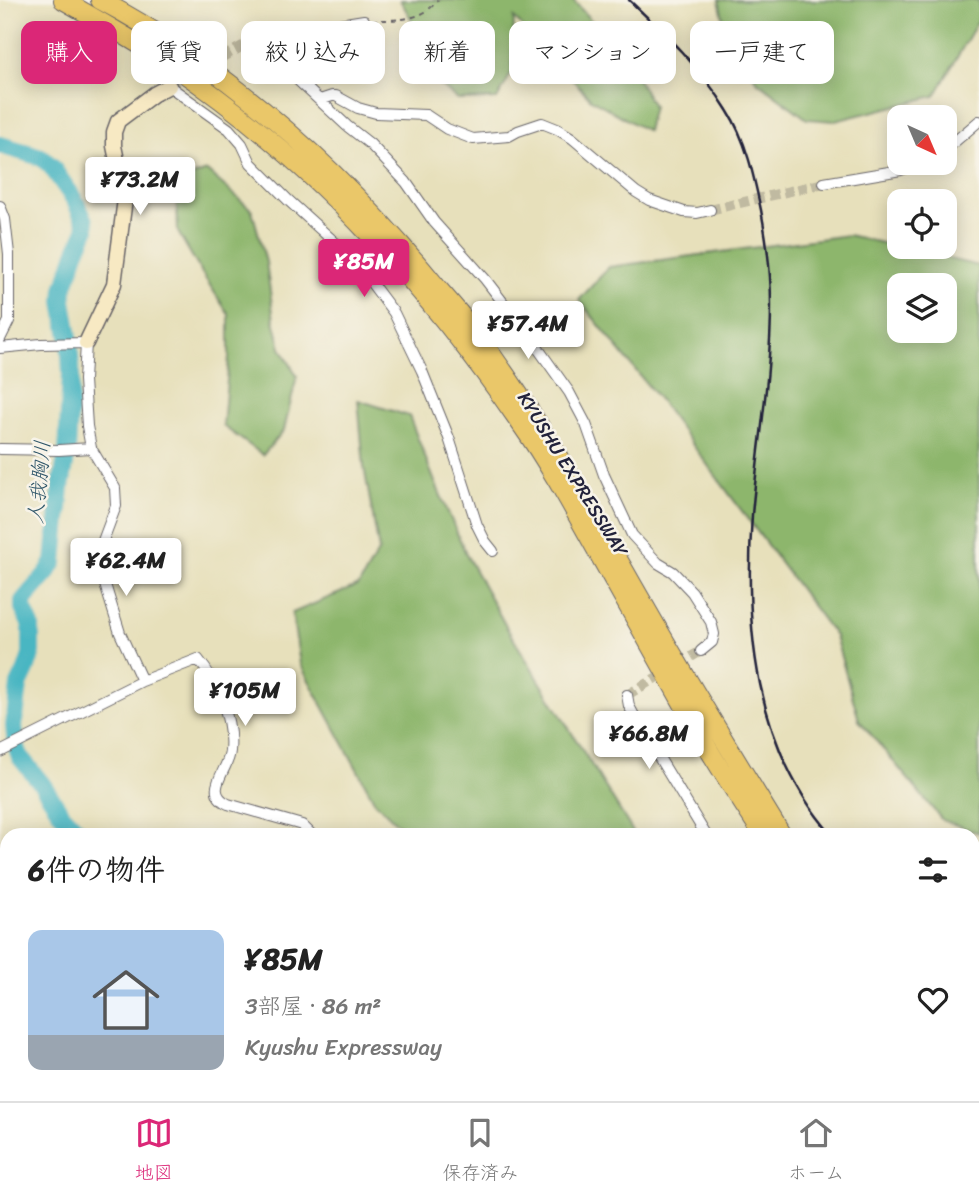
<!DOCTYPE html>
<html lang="ja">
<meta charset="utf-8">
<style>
:root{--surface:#fff;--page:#f2f2f2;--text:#222;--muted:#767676;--line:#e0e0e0;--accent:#db2777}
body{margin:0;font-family:Sriracha,"Klee One",sans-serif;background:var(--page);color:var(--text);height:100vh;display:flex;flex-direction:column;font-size:26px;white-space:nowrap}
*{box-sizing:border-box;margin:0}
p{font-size:23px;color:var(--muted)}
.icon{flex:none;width:38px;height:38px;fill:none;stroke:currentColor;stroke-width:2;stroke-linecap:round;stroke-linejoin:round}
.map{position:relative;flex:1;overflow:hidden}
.panel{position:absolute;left:0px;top:828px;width:980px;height:275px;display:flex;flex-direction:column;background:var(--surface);border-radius:21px 21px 0 0;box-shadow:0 4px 18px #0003}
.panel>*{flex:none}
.hud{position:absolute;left:21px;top:21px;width:938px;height:63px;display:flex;gap:14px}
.needle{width:46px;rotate:136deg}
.controls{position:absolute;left:887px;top:105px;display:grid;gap:14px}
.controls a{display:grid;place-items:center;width:70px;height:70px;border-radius:14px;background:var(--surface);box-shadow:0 4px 18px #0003;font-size:35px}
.price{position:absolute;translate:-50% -60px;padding:0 16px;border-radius:7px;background:#fff;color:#222;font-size:23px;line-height:46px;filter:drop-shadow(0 2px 4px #0008)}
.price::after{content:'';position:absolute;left:50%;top:42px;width:21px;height:16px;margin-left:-10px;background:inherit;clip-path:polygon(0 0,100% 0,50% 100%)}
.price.active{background:var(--accent);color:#fff}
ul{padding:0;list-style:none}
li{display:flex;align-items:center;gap:21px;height:175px;padding:0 28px}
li+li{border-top:2px solid var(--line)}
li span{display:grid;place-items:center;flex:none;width:196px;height:140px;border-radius:14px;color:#555}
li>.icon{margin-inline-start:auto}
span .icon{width:84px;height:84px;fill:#fffc;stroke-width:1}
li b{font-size:30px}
h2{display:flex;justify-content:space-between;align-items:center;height:84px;padding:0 28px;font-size:30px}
.tag{padding:0 24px;border-radius:14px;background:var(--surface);box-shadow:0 4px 18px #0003;font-size:24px;line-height:63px}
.tag.active{background:var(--accent);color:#fff}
.tab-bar{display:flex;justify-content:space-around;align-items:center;height:98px;border-top:2px solid var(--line);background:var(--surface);font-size:19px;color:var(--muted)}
.tab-bar a{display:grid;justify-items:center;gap:4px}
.tab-bar .active{color:var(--accent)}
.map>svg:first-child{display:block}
.forest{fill:#8db66c;stroke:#586c54;stroke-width:2;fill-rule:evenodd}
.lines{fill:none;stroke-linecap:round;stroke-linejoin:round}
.river{stroke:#48b6c2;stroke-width:18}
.street-tunnel{stroke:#c0baa1;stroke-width:10;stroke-dasharray:10 5;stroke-linecap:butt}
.street-casing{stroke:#676468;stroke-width:12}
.secondary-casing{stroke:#676468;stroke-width:17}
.highway-casing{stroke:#676468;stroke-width:20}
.path{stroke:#676468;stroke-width:2;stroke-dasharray:5 5;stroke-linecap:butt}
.street{stroke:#fff;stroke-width:10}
.secondary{stroke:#f7e9c3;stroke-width:14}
.highway{stroke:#eac769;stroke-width:18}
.rail{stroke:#22223b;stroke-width:2.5}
.labels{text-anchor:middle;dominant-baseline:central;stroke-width:5;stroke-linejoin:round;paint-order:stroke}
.street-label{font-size:19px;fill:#22223b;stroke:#f7f3e8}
.water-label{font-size:21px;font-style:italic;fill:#2f566a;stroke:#f7f3e8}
</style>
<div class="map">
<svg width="979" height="1101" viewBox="0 0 979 1101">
<rect width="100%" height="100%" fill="#f7f3e8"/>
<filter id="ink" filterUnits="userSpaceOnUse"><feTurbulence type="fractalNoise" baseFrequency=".0143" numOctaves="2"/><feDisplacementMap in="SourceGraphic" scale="14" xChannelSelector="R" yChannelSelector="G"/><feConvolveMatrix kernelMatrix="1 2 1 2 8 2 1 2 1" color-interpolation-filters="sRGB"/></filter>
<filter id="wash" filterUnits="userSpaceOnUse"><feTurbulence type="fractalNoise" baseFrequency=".00686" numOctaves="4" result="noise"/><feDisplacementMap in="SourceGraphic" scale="28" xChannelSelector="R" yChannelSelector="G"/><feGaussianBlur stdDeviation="1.57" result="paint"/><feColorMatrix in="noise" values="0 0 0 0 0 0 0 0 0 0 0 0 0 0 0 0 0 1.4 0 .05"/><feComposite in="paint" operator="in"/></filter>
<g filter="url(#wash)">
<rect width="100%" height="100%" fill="#e7e0bb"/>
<path class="forest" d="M400 0H573L629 63 653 106 647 131 591 99 514 18 512 72 497 99 458 100 433 79 425 42Z
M719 0H979V19L935 96 835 121 807 119 757 81 725 27Z
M207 171 252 210 266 262 274 320 281 348 297 376 284 430 263 455 223 426 229 357V315L200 270 178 232 176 182Z
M848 235 979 266V833L942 820 859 720 835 636 654 393 579 300 609 267ZM900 285H945V331H900Z
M358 400 409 416 435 482 467 556 508 630 635 835H409L375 802 300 664 292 613 359 585 379 550 364 467Z
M525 1096H645L648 1101H532Z"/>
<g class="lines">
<path class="river" d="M0 145 41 157 51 166 74 199 85 221 86 230 76 253 64 289 63 301 69 337 71 373 67 452 61 487 54 562 47 573 23 601V608L31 626V655L26 670 19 685 14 726 16 745 20 757 42 784 61 813 82 835
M709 1096 719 1101"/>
</g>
</g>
<g filter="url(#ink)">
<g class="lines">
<path class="street-tunnel" d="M169 86 252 41
M710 210 824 183
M627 695 701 651"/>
<g class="street-casing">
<path id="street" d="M364 20 260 37 252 41 271 58 286 69 347 126 370 144 406 182 434 222 485 279 532 340 569 392 586 424 604 475 632 535 658 563 673 572 692 592 711 622 714 634 712 642 701 651
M169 86 229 129 242 144 251 163 288 200 341 248 367 277 394 313 422 371 449 438 477 525 485 541 493 551
M320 100 332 96H336L358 108 376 113 426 115 447 129 473 139 509 136 518 131 542 123 557 129 572 138 636 192 649 200 684 212 697 213 710 210
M945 150 979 121
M824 183 901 170 919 163
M0 206 5 219 9 254V321L0 339
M0 348 41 344 86 343 84 380 87 426 91 448 115 488 116 506 101 546 100 560 103 578 120 633 142 681 0 752
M0 449 59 450 91 448
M142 681 198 659C218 683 233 720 230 751 229 770 202 791 228 804L302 825 312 835
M627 695 629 706 637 721 706 835
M906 1096 910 1101
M13 1101 17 1096
M265 1101 271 1096"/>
</g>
<g class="secondary-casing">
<path id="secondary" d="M86 343 114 284 125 199 114 146V132L118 121 154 94 169 86
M0 994 7 998
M180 1096 191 1101
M425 1096 435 1101
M234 1101 259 1096
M955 1101 958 1099"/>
</g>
<g class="highway-casing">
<path id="highway" d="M63 0C100 21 137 42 173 66 311 159 426 286 520 423 556 474 585 531 616 585 646 639 676 692 706 745 724 776 744 805 763 835
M100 0C232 70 343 172 437 287 451 303 466 320 479 337 543 423 593 516 646 608 690 685 736 760 782 835
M973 1066 979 1072
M973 1086 979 1092"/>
</g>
<path class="path" d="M372 20C389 20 410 21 425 12 430 9 434 4 438 0"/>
<use href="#street" class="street"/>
<use href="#secondary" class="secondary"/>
<use href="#highway" class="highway"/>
<path class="rail" d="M629 0C664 33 702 69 727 110 746 139 754 177 761 210 767 241 771 273 771 305 771 375 758 445 752 515 744 627 755 748 832 835
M973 989 979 995"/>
</g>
</g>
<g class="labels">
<g class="street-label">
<text transform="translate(573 474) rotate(58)">KYUSHU EXPRESSWAY</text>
</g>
<g class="water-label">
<text transform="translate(39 482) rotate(-85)">人我胸川</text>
</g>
</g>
</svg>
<div class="controls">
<a><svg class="needle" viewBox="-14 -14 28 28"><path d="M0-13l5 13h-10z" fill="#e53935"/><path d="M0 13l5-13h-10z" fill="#767676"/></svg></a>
<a><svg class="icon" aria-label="locate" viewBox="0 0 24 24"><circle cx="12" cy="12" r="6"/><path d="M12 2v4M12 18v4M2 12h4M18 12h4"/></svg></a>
<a><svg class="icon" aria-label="layers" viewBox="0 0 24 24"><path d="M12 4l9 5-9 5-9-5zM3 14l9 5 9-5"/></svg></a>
</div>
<b class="price" style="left:140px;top:217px">¥73.2M</b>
<b class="price active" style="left:364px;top:299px">¥85M</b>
<b class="price" style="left:528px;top:361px">¥57.4M</b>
<b class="price" style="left:126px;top:598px">¥62.4M</b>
<b class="price" style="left:245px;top:728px">¥105M</b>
<b class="price" style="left:649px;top:771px">¥66.8M</b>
<div class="hud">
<a class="tag active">購入</a>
<a class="tag">賃貸</a>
<a class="tag">絞り込み</a>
<a class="tag">新着</a>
<a class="tag">マンション</a>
<a class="tag">一戸建て</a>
</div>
<section class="panel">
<h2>6件の物件<svg class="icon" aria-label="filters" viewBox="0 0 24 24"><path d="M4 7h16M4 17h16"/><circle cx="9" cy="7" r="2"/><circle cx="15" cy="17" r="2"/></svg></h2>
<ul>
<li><span style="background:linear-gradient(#a9c7e8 75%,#9aa5b1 0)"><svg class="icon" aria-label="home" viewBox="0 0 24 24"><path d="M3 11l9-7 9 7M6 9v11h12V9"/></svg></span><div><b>¥85M</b><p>3部屋 · 86 m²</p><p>Kyushu Expressway</p></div><svg class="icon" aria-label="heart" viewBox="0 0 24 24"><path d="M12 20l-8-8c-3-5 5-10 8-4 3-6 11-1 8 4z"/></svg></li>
</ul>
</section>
</div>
<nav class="tab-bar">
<a class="active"><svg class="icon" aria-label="map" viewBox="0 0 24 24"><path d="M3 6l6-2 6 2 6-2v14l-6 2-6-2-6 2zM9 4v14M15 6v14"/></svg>地図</a>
<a><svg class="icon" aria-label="saved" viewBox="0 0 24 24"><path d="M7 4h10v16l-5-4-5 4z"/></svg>保存済み</a>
<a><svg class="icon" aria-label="home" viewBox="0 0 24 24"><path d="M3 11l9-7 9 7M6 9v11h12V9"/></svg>ホーム</a>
</nav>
